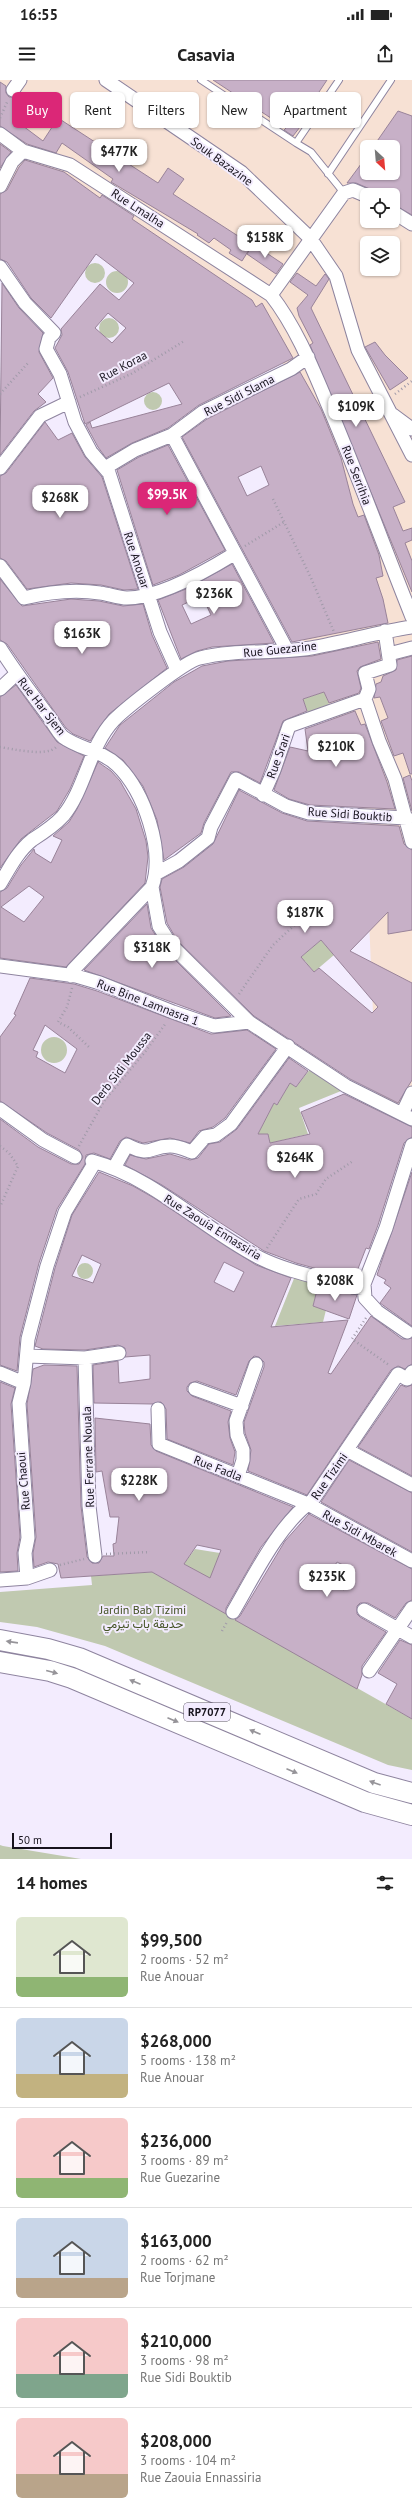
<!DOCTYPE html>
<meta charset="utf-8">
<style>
:root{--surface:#fff;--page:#f6f6f6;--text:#222;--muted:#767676;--line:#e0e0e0;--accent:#db2777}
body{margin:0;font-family:"PT Sans",Vazirmatn,sans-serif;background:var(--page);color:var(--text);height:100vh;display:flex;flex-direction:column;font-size:15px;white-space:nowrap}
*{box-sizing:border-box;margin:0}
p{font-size:13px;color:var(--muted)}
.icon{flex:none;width:22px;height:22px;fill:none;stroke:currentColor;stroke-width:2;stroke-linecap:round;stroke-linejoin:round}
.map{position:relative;height:1779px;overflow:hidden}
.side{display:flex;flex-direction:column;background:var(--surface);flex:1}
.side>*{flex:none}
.top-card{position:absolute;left:12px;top:12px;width:388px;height:36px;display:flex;gap:8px}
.needle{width:26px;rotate:154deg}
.controls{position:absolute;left:360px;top:60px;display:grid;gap:8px}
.controls a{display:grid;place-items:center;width:40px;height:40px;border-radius:6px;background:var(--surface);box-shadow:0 1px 3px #0004;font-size:20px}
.scale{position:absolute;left:12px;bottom:10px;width:100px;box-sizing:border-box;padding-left:4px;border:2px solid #16121c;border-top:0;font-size:11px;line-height:14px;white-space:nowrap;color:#16121c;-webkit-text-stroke:3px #f3ecfe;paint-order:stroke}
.price{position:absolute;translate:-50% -34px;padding:0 9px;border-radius:8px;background:#fff;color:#222;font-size:13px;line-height:26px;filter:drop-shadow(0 1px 2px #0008)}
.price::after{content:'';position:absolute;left:50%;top:24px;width:12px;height:9px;margin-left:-6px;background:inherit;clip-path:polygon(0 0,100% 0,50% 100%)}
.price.current{background:var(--accent);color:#fff}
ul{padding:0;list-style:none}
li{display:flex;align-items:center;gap:12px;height:100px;padding:0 16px}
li+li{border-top:1px solid var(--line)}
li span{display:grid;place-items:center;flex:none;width:112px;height:80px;border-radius:6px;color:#555}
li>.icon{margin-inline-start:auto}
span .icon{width:48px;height:48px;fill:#fffc;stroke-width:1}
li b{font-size:17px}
h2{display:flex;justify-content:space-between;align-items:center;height:48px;padding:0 16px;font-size:17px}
.pill{padding:0 14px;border-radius:6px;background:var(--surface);box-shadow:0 1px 3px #0004;font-size:14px;line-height:36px}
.pill.current{background:var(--accent);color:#fff}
.status{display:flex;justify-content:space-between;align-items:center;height:28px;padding:0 20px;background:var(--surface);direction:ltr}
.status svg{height:11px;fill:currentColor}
header{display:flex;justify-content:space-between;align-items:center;height:52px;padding:0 16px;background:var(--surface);font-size:18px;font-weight:700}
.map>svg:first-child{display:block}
.commercial{fill:#f7e1d4;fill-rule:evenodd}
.green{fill:#c0c9b0}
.building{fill:#c7b0c7;stroke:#998399;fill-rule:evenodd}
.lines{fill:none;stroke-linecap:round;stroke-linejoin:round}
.lane-casing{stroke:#8e849f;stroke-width:8}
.street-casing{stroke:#8e849f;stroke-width:15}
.primary-casing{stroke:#8e849f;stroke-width:22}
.path{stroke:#a09aa9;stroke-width:2.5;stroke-dasharray:1 3;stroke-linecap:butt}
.lane{stroke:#fff;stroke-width:6}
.street{stroke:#fff;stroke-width:13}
.primary{stroke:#fff;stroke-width:20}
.oneway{fill:#969499}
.labels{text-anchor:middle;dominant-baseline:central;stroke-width:4;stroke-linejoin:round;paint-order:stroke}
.shield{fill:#f3ecfe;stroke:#585360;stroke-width:1}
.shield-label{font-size:11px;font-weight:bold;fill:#16121c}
.street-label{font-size:12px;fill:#16121c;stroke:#f3ecfe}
.park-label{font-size:12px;fill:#435224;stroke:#f3ecfe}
</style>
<div class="status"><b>16:55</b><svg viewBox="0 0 49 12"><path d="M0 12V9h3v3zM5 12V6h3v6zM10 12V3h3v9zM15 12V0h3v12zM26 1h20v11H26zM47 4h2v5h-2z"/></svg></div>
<header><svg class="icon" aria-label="menu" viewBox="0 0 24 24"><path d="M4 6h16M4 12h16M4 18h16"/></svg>Casavia<svg class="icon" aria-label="share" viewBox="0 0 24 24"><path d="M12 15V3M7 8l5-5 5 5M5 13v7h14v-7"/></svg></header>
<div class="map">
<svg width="412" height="1779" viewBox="0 0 412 1779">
<rect width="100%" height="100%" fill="#f3ecfe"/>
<path class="commercial" d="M0 0H412V1047L377 1027 365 745 333 639 306 591 300 551 297 307 255 236 32 88 0 177ZM367 67H393V93H367ZM367 115H393V141H367ZM367 163H393V189H367Z"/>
<path class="green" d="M85 193a10 10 0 1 1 20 0a10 10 0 1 1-20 0Z
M106 202a11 11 0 1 1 22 0a11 11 0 1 1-22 0Z
M99 248a10 10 0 1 1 20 0a10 10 0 1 1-20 0Z
M144 321a9 9 0 1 1 18 0a9 9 0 1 1-18 0Z
M324 612 331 629 309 637 303 619Z
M321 860 334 875 314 892 305 881 297 887 293 884Z
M41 970a13 13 0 1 1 26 0a13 13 0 1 1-26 0Z
M311 988 341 1011 299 1028 308 1054 270 1063 268 1054H258L274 1023 277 1025 290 1003 296 1007Z
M77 1191a8 8 0 1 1 16 0a8 8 0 1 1-16 0Z
M295 1196 319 1201 313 1226 326 1230 323 1242 275 1246Z
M195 1469 220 1473 212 1500 184 1484Z
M335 1493a8 8 0 1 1 16 0a8 8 0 1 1-16 0Z
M152 1492 412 1639V1690L388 1685 105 1566 37 1547 0 1542V1512L92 1505 91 1496Z
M0 1765 3 1766 81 1779H0Z"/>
<path class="building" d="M213 0H327L297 45 300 47 293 56 284 50 286 48Z
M0 2 6 6V13L9 17H16L20 14 36 25 23 46 43 61 58 38 158 103 168 88 184 99 173 114 252 165 242 181 229 173 231 170 214 158 209 163 197 155 198 154 111 102 113 99 62 63 56 73 27 64 0 46Z
M398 31 412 36V135L393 124V115H375L370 109 356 103H347L367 76V93H393V67H373Z
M0 64 11 72 0 88Z
M25 80 64 92 100 118 102 115 134 136 132 139 252 220 256 227 262 223 293 278 199 325 168 348 132 363 106 378 98 367 86 345 90 342 92 348 182 324 169 303 85 344 68 292 55 268 62 255 61 249 100 204 119 220 134 203 96 174 51 238 31 218 7 182 0 179V114L7 110 19 87ZM108 233 126 248 112 263 95 248Z
M253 164 283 184 276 194 247 174Z
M297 193 316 206 325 194 329 199 311 228 405 422 393 427 403 451 412 448V460L405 463 412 481V512L310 265 313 263 299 236 297 228 308 215 290 202Z
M2 203 19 228 43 253 39 272 53 298 38 314 46 322 34 331 0 375Z
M375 262 385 275 408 298 390 310 365 267Z
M300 292 321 329 341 378 353 424 358 437 364 435 379 475 383 496 376 498 383 519 388 543 292 562 182 357 207 339ZM261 386 269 405 247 416 238 397Z
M45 342 58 360 72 353 85 377 102 397 138 509 124 510 101 505 71 503 27 509 6 481 0 478V396L6 393Z
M168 365 225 470 179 495 153 505 117 390 139 377Z
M232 484 274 563 212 567 197 571 181 579 158 520 186 509ZM202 516 211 535 191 544 182 525Z
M0 499 22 526 71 519 99 521 123 526 143 524 152 555 167 588 109 634 90 661 73 654 66 648 7 564 0 560Z
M378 562 381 579 360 587 357 591 361 608 359 613 329 623 324 612 303 619 307 631 283 641 260 703 239 692H231L204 743 201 753 164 780 157 740 143 706 123 680 105 668 120 645 174 602 202 586 228 581 312 576Z
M412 576V694H410L403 673 394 676 381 641 388 638 380 617 374 618 376 604 381 602 383 596 396 590 397 580Z
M16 605 57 662 84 676 70 709 57 731 21 759 0 788V617Z
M355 631 361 645 365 644 387 702 395 729 310 725 289 719 274 710 290 667 308 671 305 649Z
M98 682 111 691 120 701 136 729 146 761 148 777 145 803 66 887 0 878V812L7 808 21 785 34 769 35 773 51 783 62 760 53 756 69 742 77 729ZM29 806 44 817 24 842 1 827Z
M410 695 412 701V731L403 698Z
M239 710 282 733 307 741 399 746 404 764 412 770V850L388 854V832L350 871 412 903V1000L398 1023 350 999 254 936 177 860 167 843 160 807 162 799 184 787 213 764ZM321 860 378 927 372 933 319 888 314 892 301 877Z
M147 824 151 848 164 869 231 936 215 938 84 890Z
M30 898 74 904 97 911 211 954 247 950 276 969 225 1038 213 1047 199 1051 190 1063 170 1058 143 1063 126 1057 120 1061 110 1079 94 1073 86 1075 85 1084 57 1129 39 1183 20 1257 17 1291 0 1285V1039L38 1067 71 1084H79L83 1077 79 1070 47 1053 0 1021V957L16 935 14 934ZM45 945 77 969 65 993 36 977 38 972 33 970Z
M289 978 308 991 296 1007 290 1003 277 1025 274 1023 258 1054H268L270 1063 310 1054 301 1032 344 1014 412 1047V1057L404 1063 378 1145 369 1169 366 1168 354 1199 296 1183 264 1171 162 1105 125 1085 130 1075 146 1079 170 1074 190 1080 198 1078 209 1064 220 1062 237 1049Z
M99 1092 133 1106 154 1118 256 1185 291 1198 271 1247 348 1240 328 1293 331 1294 371 1236 402 1259 412 1258V1284L405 1289 398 1286 391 1290 307 1415 248 1391 251 1370 245 1353 244 1342 264 1287V1282L259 1277 254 1276 249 1281 236 1315 197 1301 190 1303 187 1307V1311L192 1316 231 1331 228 1342 230 1358 235 1372 233 1385 167 1359 166 1329 161 1322 152 1324 94 1323 93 1285 118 1281 119 1303 150 1299V1275L125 1277V1268L118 1265 85 1270 43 1269 35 1266 55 1188 72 1135ZM82 1175 101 1184 93 1203 72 1196ZM224 1182 244 1192 234 1212 214 1202Z
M412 1092V1246L380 1223 391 1208 384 1203 386 1200 377 1195Z
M318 1206 357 1215 349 1239 313 1226Z
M44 1285 77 1286 81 1426 87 1477 92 1483H99L103 1476H114L113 1464 116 1463 119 1437H110L102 1391 96 1392 95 1338 150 1344 151 1365 156 1371 293 1427 261 1467 226 1528V1534L152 1492 61 1498 58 1484 48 1482 34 1487 33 1473 36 1457 27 1324 33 1289ZM197 1465 221 1470 210 1498 184 1484Z
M0 1302 15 1308 11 1324 20 1457 17 1473 18 1491 0 1492Z
M401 1305 406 1307 412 1305V1396L358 1367Z
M349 1380 412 1413V1472L321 1422Z
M309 1434 412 1489V1520L406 1523 395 1538 368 1523H360L357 1526V1534L360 1537 386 1552 362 1586V1595L357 1609 235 1540 240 1536 285 1461ZM337 1482 355 1491 344 1510 325 1502Z
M400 1560 412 1565V1639L386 1624 397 1604 378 1593Z"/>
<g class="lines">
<g class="lane-casing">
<path id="lane" d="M201 0 296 63
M339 0 296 63 311 72 344 113
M328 94 391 0"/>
</g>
<g class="street-casing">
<path id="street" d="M106 0 241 92 310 158 336 196 358 270 412 375
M13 10 20 0
M0 54 23 71 70 85 271 215C296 247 312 287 328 325 358 395 384 467 412 537
M0 106 12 82 23 71
M393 132 412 144
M0 187 25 223 54 253 49 258 46 269 60 294 75 342 91 372 109 393 160 552 177 590
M271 215 344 113 353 110 367 116
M393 335 412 349
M172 355 287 570
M0 388 40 336 69 322
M105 388 135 370 172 355 203 332 291 289 308 277
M0 486 24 518C49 512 73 509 100 513 109 514 118 518 127 518 159 518 208 490 234 474
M385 551 390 585 365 593 369 609 365 619 379 661 395 699 412 762
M0 568C15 592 32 614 49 637 53 643 58 652 63 657 79 669 101 670 117 685 144 711 165 771 152 807L73 890 71 896
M389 574 412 568
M0 609 16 594
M263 715 274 690 289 646 365 619
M157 793 179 781 208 758 211 747 236 699 286 726 309 733 407 738
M0 804C9 789 18 771 32 760 43 753 54 746 63 736 86 708 89 666 114 640 126 628 185 581 200 578 235 569 275 574 311 568 345 562 378 552 412 547
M152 807 159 846 171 865 249 942 346 1006 412 1039
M0 886 76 896 100 903 173 932 214 946 249 942
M0 1029 43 1060 75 1077
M402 1034 412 1013
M92 1081C155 1098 203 1149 260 1178 288 1192 323 1198 353 1207L363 1208
M114 1088 127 1065C152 1078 149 1066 170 1066 178 1066 184 1069 192 1072L205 1057 216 1055 231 1044 288 966
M376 1230 365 1218 364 1204 386 1148 412 1065
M378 1232 407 1252
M27 1276 85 1278 119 1273
M85 1278 89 1426 95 1476
M0 1293 24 1303
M195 1309 242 1326
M158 1329 159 1364 308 1424 412 1481
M347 1370 412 1405
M238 1396 243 1380V1370L237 1355 236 1341 256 1284
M27 1498 25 1473 28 1458 19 1323 24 1303 28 1259 47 1186 65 1132 95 1082
M0 1500 27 1498 50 1490
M364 1530 412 1557
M233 1532C254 1496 279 1444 312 1421L398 1294 407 1299 412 1292
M369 1591 412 1528"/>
</g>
<g class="primary-casing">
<path id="primary" d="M0 1560 48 1569 79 1578 374 1703 412 1713
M0 1582 50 1591 72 1598 365 1722 412 1735"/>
</g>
<path class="path" d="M0 38 8 20
M0 314 28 283
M395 314 412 301
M80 317 131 294 184 261
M273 419 311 498 334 552
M245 466 284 442
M0 667C12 669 48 677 56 667
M72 908 67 927 58 942 68 947 89 967
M239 914 273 865 312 829
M0 1066 9 1073 18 1086 0 1127
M79 1066 104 1021 145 972 166 943
M267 1168 299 1119 316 1114 326 1099 353 1081
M366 1238 352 1259 389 1285
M106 1474 150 1472
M60 1485 84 1479
M222 1551 227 1542"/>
<use href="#lane" class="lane"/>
<use href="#street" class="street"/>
<use href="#primary" class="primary"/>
</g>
<defs><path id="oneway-solid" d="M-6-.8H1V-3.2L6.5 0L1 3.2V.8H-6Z"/></defs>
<g class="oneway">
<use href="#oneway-solid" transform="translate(12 1562) rotate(-172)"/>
<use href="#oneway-solid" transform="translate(52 1592) rotate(15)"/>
<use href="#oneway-solid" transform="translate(135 1602) rotate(-157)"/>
<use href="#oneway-solid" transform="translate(173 1640) rotate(23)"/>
<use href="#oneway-solid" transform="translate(255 1652) rotate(-157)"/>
<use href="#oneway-solid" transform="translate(292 1691) rotate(23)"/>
<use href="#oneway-solid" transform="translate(375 1703) rotate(-160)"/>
</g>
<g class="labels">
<rect class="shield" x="184" y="1623" width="46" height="18" rx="3"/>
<g class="shield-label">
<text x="207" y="1632">RP7077</text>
</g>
<g class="street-label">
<text transform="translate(222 81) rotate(36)">Souk Bazazine</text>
<text transform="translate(138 128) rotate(33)">Rue Lmalha</text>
<text transform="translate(123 286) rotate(-28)">Rue Koraa</text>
<text transform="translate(239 315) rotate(-27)">Rue Sidi Slama</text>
<text transform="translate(357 395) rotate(69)">Rue Serrihia</text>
<text transform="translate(137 480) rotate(72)">Rue Anouar</text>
<text transform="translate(280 569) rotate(-6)">Rue Guezarine</text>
<text transform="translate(42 626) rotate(52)">Rue Har Sjem</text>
<text transform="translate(278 676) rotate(-70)">Rue Srari</text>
<text transform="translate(350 734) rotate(4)">Rue Sidi Bouktib</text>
<text transform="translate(148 922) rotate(21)">Rue Bine Lamnasra 1</text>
<text transform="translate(121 988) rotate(-52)">Derb Sidi Moussa</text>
<text transform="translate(213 1147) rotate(32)">Rue Zaouia Ennassiria</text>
<text transform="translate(88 1377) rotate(-92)">Rue Ferrane Nouala</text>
<text transform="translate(218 1388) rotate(21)">Rue Fadla</text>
<text transform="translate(329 1396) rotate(-55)">Rue Tizimi</text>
<text transform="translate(23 1401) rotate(-95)">Rue Chaoui</text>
<text transform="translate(360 1453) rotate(29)">Rue Sidi Mbarek</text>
</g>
<g class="park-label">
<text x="143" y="1529">Jardin Bab Tizimi<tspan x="143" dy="14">حديقة باب تيزمي</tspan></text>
</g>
</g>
</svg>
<div class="controls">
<a><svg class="needle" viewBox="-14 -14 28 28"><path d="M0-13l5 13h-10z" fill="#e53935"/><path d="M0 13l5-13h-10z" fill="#767676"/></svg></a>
<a><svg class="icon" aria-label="locate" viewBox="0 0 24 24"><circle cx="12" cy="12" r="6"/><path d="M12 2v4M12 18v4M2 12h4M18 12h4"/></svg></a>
<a><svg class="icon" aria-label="layers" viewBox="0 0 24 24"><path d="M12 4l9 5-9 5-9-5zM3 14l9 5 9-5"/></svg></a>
</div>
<div class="scale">50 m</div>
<b class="price" style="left:119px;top:93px">$477K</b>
<b class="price" style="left:265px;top:179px">$158K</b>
<b class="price" style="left:356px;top:348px">$109K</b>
<b class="price current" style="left:167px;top:436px">$99.5K</b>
<b class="price" style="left:60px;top:439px">$268K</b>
<b class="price" style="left:214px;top:535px">$236K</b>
<b class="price" style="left:82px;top:575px">$163K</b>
<b class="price" style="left:336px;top:688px">$210K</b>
<b class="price" style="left:305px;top:854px">$187K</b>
<b class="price" style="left:152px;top:889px">$318K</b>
<b class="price" style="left:295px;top:1099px">$264K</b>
<b class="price" style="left:335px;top:1222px">$208K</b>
<b class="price" style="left:139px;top:1422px">$228K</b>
<b class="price" style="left:327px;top:1518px">$235K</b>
<div class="top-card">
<a class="pill current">Buy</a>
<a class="pill">Rent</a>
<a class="pill">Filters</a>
<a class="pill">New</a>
<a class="pill">Apartment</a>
</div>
</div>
<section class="side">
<h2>14 homes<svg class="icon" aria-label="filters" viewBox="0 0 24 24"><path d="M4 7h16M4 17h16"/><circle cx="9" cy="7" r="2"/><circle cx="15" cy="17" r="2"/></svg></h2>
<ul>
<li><span style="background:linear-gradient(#dfe7d0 75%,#8fb573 0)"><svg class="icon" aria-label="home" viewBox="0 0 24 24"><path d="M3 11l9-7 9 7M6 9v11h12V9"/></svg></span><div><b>$99,500</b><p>2 rooms · 52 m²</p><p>Rue Anouar</p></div></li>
<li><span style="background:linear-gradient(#c9d6e8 70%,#c2b280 0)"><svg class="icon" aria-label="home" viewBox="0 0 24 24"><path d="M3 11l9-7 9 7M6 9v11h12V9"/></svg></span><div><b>$268,000</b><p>5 rooms · 138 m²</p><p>Rue Anouar</p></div></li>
<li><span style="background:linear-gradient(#f6c9c9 75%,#8fb573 0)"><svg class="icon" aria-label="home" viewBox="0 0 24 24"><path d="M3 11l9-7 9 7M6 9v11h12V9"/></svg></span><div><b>$236,000</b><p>3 rooms · 89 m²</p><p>Rue Guezarine</p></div></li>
<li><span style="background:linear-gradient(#c9d6e8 75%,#b9a48a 0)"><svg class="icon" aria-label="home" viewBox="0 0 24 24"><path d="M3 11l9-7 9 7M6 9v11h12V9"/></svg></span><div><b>$163,000</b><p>2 rooms · 62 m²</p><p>Rue Torjmane</p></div></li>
<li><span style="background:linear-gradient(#f6c9c9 70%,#7fa58c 0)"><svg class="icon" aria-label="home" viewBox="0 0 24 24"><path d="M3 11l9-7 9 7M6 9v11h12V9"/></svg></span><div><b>$210,000</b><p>3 rooms · 98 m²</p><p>Rue Sidi Bouktib</p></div></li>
<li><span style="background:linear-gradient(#f6c9c9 70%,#b9a48a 0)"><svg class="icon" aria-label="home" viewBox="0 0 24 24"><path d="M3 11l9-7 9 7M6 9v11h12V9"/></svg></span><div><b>$208,000</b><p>3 rooms · 104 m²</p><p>Rue Zaouia Ennassiria</p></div></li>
</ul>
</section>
